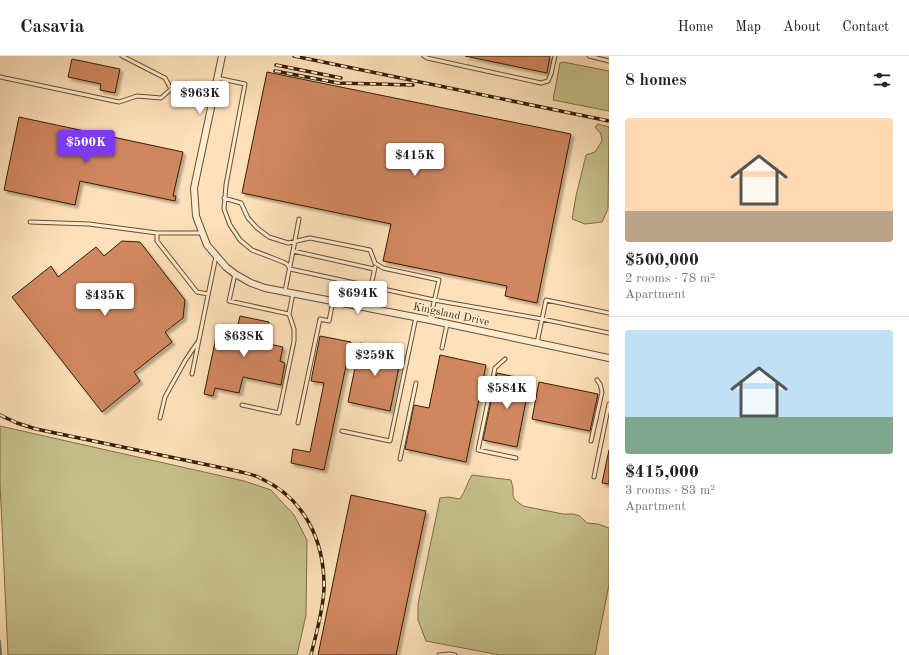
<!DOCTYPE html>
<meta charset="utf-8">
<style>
:root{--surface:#fff;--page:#f6f6f6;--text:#202124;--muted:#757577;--line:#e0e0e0;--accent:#7c3aed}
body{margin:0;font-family:"Old Standard TT",serif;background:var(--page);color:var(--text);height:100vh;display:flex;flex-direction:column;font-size:15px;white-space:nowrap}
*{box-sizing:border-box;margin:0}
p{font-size:13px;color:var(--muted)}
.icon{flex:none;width:22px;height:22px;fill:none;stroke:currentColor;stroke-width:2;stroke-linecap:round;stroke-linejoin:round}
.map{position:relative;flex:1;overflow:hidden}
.sheet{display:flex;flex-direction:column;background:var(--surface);width:300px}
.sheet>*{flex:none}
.price{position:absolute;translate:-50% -34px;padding:0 9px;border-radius:4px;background:#fff;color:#222;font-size:13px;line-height:26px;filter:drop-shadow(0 1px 2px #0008)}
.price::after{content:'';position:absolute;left:50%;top:24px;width:12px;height:9px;margin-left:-6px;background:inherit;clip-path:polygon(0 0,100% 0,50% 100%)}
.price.on{background:var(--accent);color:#fff}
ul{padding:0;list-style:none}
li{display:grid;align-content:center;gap:8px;height:212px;padding:0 16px}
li+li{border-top:1px solid var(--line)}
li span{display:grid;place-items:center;height:124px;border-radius:4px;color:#555}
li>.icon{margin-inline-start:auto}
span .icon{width:72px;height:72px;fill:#fffc;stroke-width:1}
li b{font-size:17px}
h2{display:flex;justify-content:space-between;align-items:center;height:48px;padding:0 16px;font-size:17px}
header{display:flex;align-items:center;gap:24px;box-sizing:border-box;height:56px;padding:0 20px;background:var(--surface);border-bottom:1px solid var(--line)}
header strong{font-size:19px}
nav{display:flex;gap:22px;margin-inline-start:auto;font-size:14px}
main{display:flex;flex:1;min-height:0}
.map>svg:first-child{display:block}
.green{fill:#c6c18b;stroke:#7e7046}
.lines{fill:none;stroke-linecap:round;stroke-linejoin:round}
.stream{stroke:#767d6d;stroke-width:2}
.building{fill:#d18760;stroke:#361e00;filter:url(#shadow)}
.lane-casing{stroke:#684f2e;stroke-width:5}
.street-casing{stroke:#684f2e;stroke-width:8}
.lane{stroke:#feecd2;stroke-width:3}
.street{stroke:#feecd2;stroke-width:6}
.rail-casing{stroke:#361e00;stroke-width:3.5}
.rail{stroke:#feecd2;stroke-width:2;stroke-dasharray:6;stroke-linecap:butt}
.labels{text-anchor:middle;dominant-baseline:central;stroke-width:3.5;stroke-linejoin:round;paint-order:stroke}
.street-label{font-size:11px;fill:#361e00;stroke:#feecd2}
</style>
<header>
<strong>Casavia</strong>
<nav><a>Home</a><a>Map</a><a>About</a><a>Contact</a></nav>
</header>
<main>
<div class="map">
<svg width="609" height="599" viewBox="0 0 609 599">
<defs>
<filter id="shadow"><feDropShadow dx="3" dy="3" stdDeviation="1" flood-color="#0004"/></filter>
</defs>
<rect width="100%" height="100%" fill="#fee1ba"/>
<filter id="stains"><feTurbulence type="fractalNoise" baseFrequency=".005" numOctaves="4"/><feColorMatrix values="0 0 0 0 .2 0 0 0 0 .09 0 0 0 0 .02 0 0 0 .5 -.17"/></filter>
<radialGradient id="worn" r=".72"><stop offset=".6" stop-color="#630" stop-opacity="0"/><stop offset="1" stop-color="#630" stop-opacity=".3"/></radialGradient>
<path class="green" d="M563 6 609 15V55L553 44 560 7Z
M598 68 609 71 608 153 602 166 585 168 572 163 576 140 586 99 595 96 602 85 601 78 595 71Z
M0 370 244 425 271 434 294 459 307 484 306 559 297 599H8L0 427Z
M472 419 511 424 513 432V440L515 444 523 450 563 458H574L580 460 587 467 598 468 609 472V529L595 599H500L426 585 418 564V548L440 442 448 441 460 443C466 434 467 427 472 419Z"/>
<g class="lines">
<path class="stream" d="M0 585 1 599"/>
</g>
<path class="building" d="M465 0H550L547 17Z
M72 3 120 13 115 37 100 34 101 28 68 21Z
M267 16 571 78 537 247 505 240 507 230 383 205 391 168 242 137Z
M19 61 183 96 173 140H176L175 145 80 125 75 149 4 134Z
M122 185 140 186 185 244 183 262 165 276 172 286 134 316 140 325 102 356 12 241 51 210 58 221 96 191 104 200Z
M240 260 269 266 265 287 283 291 280 305 285 307 281 329 243 321 239 337 215 332 213 340 204 338 217 277 235 281Z
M320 280 351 286 324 414 291 407 293 393 310 396 324 327 311 325Z
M360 287 402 296 390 355 348 346Z
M440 299 486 309 466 406 405 393 414 349 429 352Z
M497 317 530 324 517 391 483 384Z
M539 326 598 338 590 375 532 363Z
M609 394V428L602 427Z
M351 439 426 455 396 599H318Z"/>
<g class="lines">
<g class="lane-casing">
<path id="lane" d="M122 0 165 22 171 33
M424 0 427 2 541 27 548 25 551 18 555 0
M589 0 609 5
M0 21 119 46 137 40 161 42 171 33
M217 22 245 28 226 129 224 153 230 169 240 184 252 194 283 206 287 208 290 213 434 244 542 263 609 277
M171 33 213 40
M224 142 241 147 248 162 257 172 269 181 288 187 310 182 370 194 375 207 383 212 439 224 430 264
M30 166 89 168 157 177H202
M157 177V185L197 236 208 238
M293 195 299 163
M235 218 229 245 289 258 293 237
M371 230 375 211
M285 235 293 195 374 213
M537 287 546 244 609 257
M442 292 447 268
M505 303 495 312 478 394 516 402
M192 318 216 200
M242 349 279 357 294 285V273L289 258
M160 362 165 341 185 305 197 287
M298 367 320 263 329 265 333 245
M342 375 390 385 416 261
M591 385 602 336 600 328 597 324
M400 403 416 327
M594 421 609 348
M439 599 449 598 455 599"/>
</g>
<g class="street-casing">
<path id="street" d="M222 0 194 132 196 160 207 189 226 211 235 218 251 227 265 232 430 264 609 302"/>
</g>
<use href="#lane" class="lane"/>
<use href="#street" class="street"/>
<g class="rail-casing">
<path id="rail" d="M294 0 609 65
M276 9 341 22
M275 15 338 27 413 29
M0 359 17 367 36 373 237 415C244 417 253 418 260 422 305 442 325 486 324 533 323 555 316 578 311 599"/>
</g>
<use href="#rail" class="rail"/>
</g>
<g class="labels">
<g class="street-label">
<text transform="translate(451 259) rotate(12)">Kingsland Drive</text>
</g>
</g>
<rect width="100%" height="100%" filter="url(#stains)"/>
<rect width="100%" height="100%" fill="url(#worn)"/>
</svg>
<b class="price" style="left:200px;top:59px">$963K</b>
<b class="price on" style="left:86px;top:108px">$500K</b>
<b class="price" style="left:415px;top:121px">$415K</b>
<b class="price" style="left:358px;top:259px">$694K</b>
<b class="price" style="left:105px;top:261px">$435K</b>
<b class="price" style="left:244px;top:302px">$638K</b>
<b class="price" style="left:375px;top:321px">$259K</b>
<b class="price" style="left:507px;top:354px">$584K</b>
</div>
<section class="sheet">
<h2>8 homes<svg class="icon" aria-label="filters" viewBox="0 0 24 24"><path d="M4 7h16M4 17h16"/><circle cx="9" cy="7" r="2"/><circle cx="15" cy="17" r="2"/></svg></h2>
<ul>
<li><span style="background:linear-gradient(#ffd9b3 75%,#b9a48a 0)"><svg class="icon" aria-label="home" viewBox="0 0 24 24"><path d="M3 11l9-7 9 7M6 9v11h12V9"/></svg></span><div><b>$500,000</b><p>2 rooms · 78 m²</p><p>Apartment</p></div></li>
<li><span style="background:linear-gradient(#bfe0f5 70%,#7fa58c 0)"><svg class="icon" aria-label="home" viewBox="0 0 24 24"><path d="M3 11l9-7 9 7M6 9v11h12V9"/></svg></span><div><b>$415,000</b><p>3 rooms · 83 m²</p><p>Apartment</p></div></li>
</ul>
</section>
</main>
